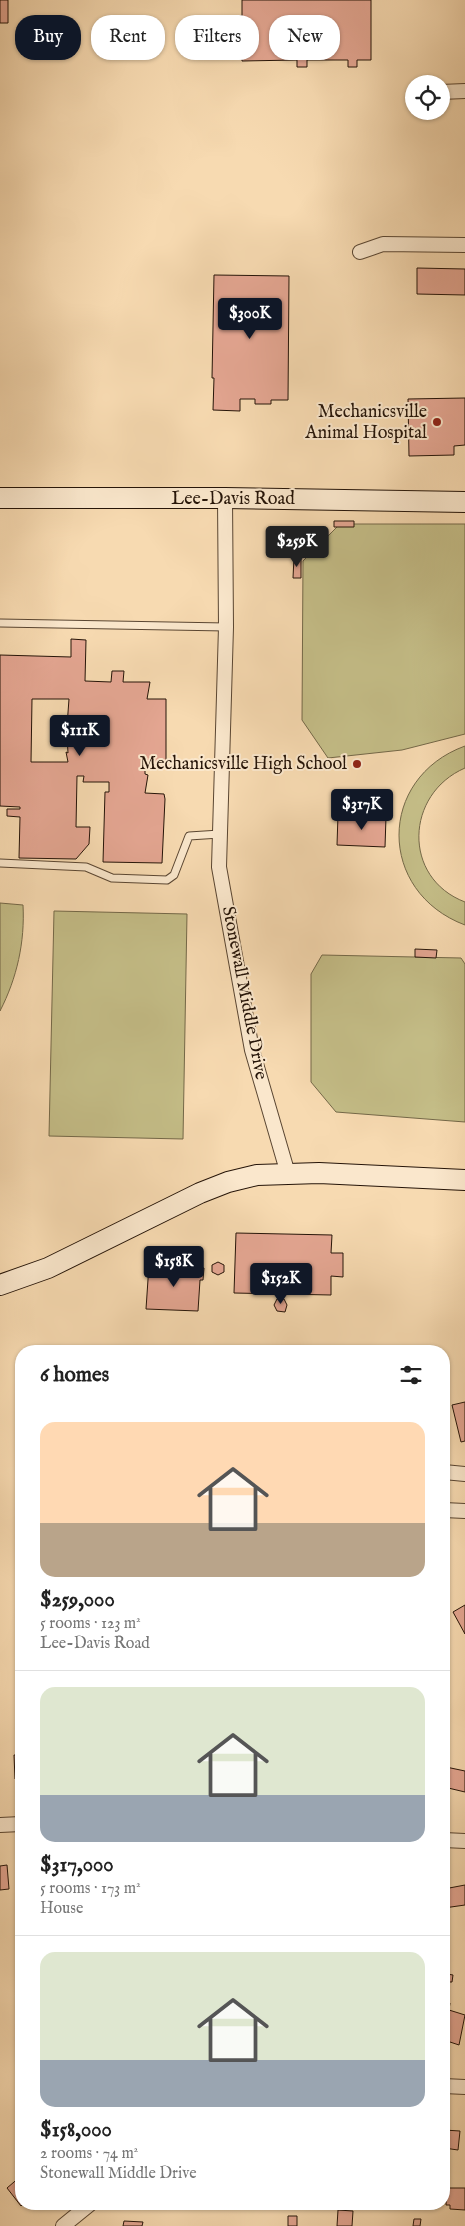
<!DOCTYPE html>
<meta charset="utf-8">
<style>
:root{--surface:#fff;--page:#f6f6f6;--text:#222;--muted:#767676;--line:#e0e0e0;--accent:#111827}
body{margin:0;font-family:"IM FELL English",serif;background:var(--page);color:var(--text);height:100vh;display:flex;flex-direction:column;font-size:19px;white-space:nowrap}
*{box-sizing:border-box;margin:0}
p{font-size:16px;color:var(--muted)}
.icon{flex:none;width:28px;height:28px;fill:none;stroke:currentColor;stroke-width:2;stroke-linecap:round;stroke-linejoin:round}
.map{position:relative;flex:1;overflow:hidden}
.details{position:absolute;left:15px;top:1345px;width:435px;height:865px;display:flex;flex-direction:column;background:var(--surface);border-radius:20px;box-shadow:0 1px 4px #0004}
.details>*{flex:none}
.banner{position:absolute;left:15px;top:15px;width:435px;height:45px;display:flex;gap:10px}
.fabs{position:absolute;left:405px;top:75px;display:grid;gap:10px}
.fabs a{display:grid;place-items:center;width:45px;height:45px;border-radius:50%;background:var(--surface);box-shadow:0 1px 4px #0004;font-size:25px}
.price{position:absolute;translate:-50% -42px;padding:0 11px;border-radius:5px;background:var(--accent);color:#fff;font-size:16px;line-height:32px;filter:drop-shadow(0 1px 2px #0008)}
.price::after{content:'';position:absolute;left:50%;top:30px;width:15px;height:11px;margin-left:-8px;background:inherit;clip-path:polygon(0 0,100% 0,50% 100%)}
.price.on{background:#222;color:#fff}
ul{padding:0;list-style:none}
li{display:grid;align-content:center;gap:10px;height:265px;padding:0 25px}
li+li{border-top:1px solid var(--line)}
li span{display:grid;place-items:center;height:155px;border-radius:15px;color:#555}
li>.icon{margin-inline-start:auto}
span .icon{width:90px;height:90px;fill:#fffc;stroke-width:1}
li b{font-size:21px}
h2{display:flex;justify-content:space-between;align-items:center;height:60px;padding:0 25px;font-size:21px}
.chip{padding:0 18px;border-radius:20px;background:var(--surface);box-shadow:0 1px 4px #0004;font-size:18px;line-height:45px}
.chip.on{background:var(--accent);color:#fff}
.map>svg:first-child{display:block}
.green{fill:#c4bd87;stroke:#746848}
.building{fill:#e4a692;stroke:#251408;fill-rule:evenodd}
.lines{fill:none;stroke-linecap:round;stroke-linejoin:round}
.lane-casing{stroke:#5a4632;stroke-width:9}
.street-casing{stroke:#5a4632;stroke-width:16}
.secondary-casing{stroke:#251408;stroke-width:22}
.lane{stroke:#fae7cc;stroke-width:7}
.street{stroke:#fae7cc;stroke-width:14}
.secondary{stroke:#fae7cc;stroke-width:20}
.poi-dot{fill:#8f2418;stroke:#fae7cc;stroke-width:2}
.labels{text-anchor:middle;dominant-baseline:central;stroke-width:4;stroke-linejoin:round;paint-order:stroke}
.poi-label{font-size:18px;fill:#251408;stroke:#fae7cc;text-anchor:end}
.street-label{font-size:18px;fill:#251408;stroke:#fae7cc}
</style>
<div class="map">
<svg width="465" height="2226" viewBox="0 0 465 2226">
<rect width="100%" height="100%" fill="#f7dab1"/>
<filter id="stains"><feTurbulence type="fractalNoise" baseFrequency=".004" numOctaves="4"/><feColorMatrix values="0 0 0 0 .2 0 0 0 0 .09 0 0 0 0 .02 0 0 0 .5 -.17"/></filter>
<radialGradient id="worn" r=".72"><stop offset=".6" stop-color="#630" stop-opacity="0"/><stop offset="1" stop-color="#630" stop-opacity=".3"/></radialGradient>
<path class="green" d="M340 524H465V734L402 750 328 758 302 720 303 561Z
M465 746V768C405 794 402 878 465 902V925C377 892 377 778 465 746Z
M0 903 23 905C25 942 17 978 0 1011Z
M54 911 187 914 183 1139 49 1136Z
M322 955 461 958 465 964V1122L336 1112 311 1082V974Z"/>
<path class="building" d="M0 0H8V23H0Z
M242 0H371V60H357V67H348V60H307V67H297V60L242 61V32H233L232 16H242Z
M417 268 465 269V295L417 294Z
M214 275 289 276 288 400H271V404H255V399H240V411L213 410 214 378H212Z
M465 398V445L454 446V455L409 456 408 399Z
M334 521H354V527H334Z
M322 528 327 532 318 540 314 535Z
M294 557H301V578H293Z
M71 639 86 640 85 681 111 682 112 671H124L123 682H150L147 699H166V768L145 767V774L148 775 145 793 164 794 165 799 162 863 103 862 105 792H109V782H83L84 776H77L76 827H90L89 844 76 859 19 858 20 817 7 816V809H20V807L0 806V655L71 657ZM32 699H69L67 726H68V736H67L68 753 66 752 68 762H31Z
M338 815 386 817 385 847 337 845Z
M415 949 437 950 436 958 415 957Z
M236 1233 332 1235 331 1253H343V1277L331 1276V1295L234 1293Z
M218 1262 224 1265V1272L218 1275 212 1272V1265Z
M149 1265 204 1268 203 1280H200L198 1311 146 1309Z
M277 1299H284L287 1305 285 1312 277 1311 274 1305Z
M465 1402V1441L461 1442 452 1405Z
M465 1605V1634L453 1612Z
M14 1755H21V1779H15Z
M446 1767 465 1771V1792L444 1787Z
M7 1865 9 1889 0 1890V1866Z
M465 1885V1905L444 1908V1889Z
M444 1971H447V1974L453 1975 452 1982H447L446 1988H444Z
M444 2001 450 2003 449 2010 465 2015 459 2045 444 2040Z
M444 2130 460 2131 458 2150 444 2148Z
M21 2176V2204H23L21 2206 7 2188Z
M447 2188H465V2210L450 2209V2205H446Z
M338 2210 353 2211 352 2226H337Z
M288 2216H297V2226H288Z
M414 2219H421L420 2226H413Z
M124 2221 143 2222 142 2226H123Z"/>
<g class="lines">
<g class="lane-casing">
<path id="lane" d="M0 623 226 627
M0 863 86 867 112 878 167 880 174 875 189 836 220 834"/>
</g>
<g class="street-casing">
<path id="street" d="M441 92 465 91
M360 252 383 244 465 245
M225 498 226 627 219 867 252 1050 288 1174
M444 1472 465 1474
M444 1510 465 1511
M0 1825 21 1824
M444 1840 465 1841
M444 2086 465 2087
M63 2226 90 2204"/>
</g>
<g class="secondary-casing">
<path id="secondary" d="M0 498H225L465 502
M0 1285 48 1268 200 1193 228 1182 257 1175 319 1173 465 1180"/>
</g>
<use href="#lane" class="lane"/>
<use href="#street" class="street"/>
<use href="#secondary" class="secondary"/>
</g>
<g class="poi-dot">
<circle cx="437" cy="422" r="5"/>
<circle cx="357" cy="764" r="5"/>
</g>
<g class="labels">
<g class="poi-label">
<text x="427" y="412">Mechanicsville<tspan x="427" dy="21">Animal Hospital</tspan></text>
<text x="347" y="764">Mechanicsville High School</text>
</g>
<g class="street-label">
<text x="233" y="499">Lee-Davis Road</text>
<text transform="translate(244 993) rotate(79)">Stonewall Middle Drive</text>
</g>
</g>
<rect width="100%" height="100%" filter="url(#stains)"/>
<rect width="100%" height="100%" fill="url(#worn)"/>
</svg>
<div class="fabs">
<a><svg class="icon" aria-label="locate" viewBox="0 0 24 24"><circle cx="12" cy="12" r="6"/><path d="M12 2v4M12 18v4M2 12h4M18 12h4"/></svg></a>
</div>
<b class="price" style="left:250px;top:340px">$300K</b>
<b class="price on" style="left:297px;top:568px">$259K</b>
<b class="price" style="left:80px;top:757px">$111K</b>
<b class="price" style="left:362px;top:831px">$317K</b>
<b class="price" style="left:174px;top:1288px">$158K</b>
<b class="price" style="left:281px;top:1305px">$152K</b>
<div class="banner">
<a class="chip on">Buy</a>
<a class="chip">Rent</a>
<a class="chip">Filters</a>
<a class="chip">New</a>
</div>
<section class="details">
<h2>6 homes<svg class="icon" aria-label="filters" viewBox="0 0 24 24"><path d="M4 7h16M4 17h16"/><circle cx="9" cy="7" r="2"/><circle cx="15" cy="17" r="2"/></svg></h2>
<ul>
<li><span style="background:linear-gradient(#ffd9b3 65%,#b9a48a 0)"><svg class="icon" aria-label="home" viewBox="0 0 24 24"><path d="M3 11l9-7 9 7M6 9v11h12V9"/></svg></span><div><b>$259,000</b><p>5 rooms · 123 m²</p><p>Lee-Davis Road</p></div></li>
<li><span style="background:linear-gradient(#dfe7d0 70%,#9aa5b1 0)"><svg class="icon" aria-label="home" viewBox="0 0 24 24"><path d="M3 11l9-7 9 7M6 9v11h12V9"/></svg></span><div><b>$317,000</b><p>5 rooms · 173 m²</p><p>House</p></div></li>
<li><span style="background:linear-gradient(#dfe7d0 70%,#9aa5b1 0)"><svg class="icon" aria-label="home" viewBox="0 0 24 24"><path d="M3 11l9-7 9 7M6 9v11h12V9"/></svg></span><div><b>$158,000</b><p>2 rooms · 74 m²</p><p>Stonewall Middle Drive</p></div></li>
</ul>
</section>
</div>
